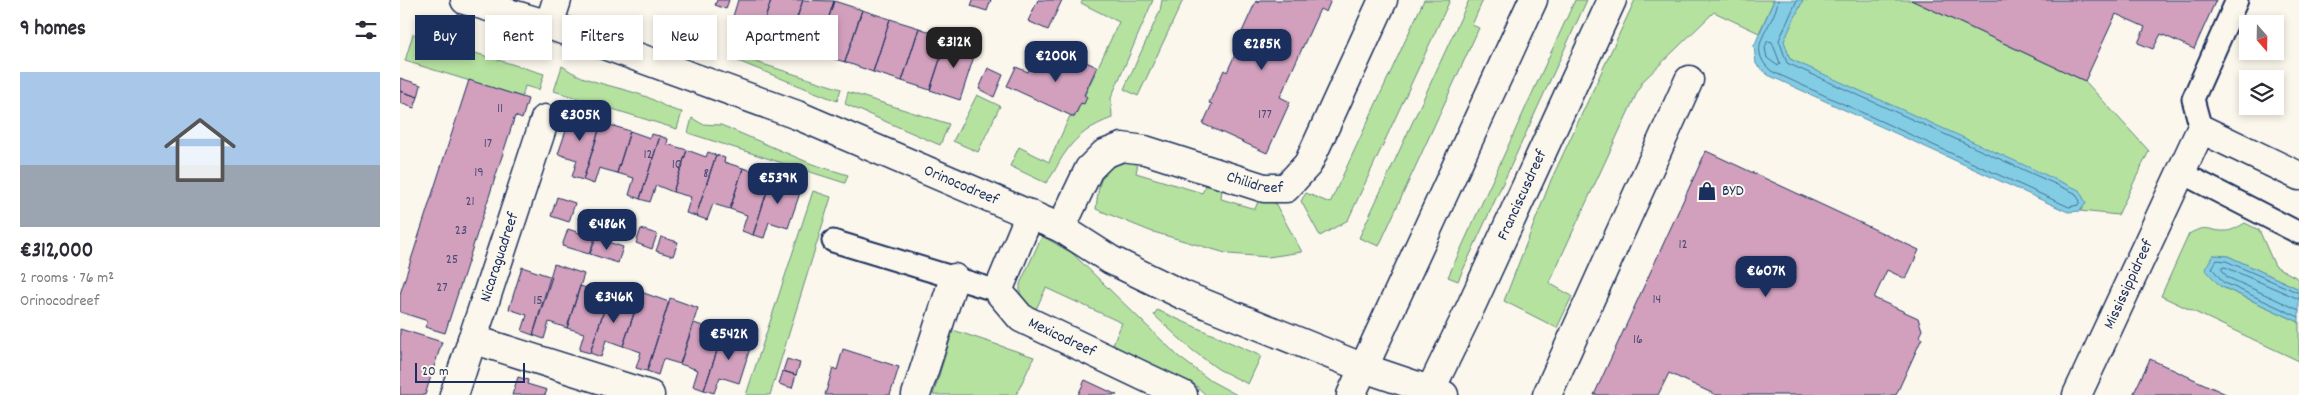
<!DOCTYPE html>
<meta charset="utf-8">
<style>
:root{--surface:#fff;--page:#f7f7f7;--text:#2b2b33;--muted:#7c7c81;--accent:#1b2f5e}
body{margin:0;font-family:Dekko,sans-serif;background:var(--page);color:var(--text);height:100vh;display:flex;flex-direction:column;font-size:19px;white-space:nowrap}
*{box-sizing:border-box;margin:0}
p{font-size:16px;color:var(--muted)}
.icon{flex:none;width:28px;height:28px;fill:none;stroke:currentColor;stroke-width:2;stroke-linecap:round;stroke-linejoin:round}
.map{position:relative;flex:1;overflow:hidden}
.panel{display:flex;flex-direction:column;background:var(--surface);width:400px}
.panel>*{flex:none}
.hud{position:absolute;left:15px;top:15px;width:475px;height:45px;display:flex;gap:10px}
.needle{width:32px;rotate:160deg}
.buttons{position:absolute;left:1839px;top:15px;display:grid;gap:10px}
.buttons a{display:grid;place-items:center;width:45px;height:45px;border-radius:0px;background:var(--surface);box-shadow:0 2px 8px #0003;font-size:25px}
.scale{position:absolute;left:15px;bottom:12px;width:110px;box-sizing:border-box;padding-left:5px;border:2px solid #1b2f5e;border-top:0;font-size:14px;line-height:18px;white-space:nowrap;color:#1b2f5e;-webkit-text-stroke:4px #fbf7ec;paint-order:stroke}
.price{position:absolute;translate:-50% -42px;padding:0 11px;border-radius:10px;background:var(--accent);color:#fff;font-size:16px;line-height:32px;filter:drop-shadow(0 1px 2px #0008)}
.price::after{content:'';position:absolute;left:50%;top:30px;width:15px;height:11px;margin-left:-8px;background:inherit;clip-path:polygon(0 0,100% 0,50% 100%)}
.price.current{background:#222;color:#fff}
ul{padding:0;list-style:none}
li{display:grid;align-content:center;gap:10px;height:265px;padding:0 20px}
li span{display:grid;place-items:center;height:155px;border-radius:0px;color:#555}
li>.icon{margin-inline-start:auto}
span .icon{width:90px;height:90px;fill:#fffc;stroke-width:1}
li b{font-size:21px}
h2{display:flex;justify-content:space-between;align-items:center;height:60px;padding:0 20px;font-size:21px}
.tag{padding:0 18px;border-radius:0px;background:var(--surface);box-shadow:0 2px 8px #0003;font-size:18px;line-height:45px}
.tag.current{background:var(--accent);color:#fff}
main{display:flex;flex:1;min-height:0}
.map>svg:first-child{display:block}
.green{fill:#b6e2a0;stroke:#68887f}
.water{fill:#83cde4;stroke:#598eae}
.lines{fill:none;stroke-linecap:round;stroke-linejoin:round}
.shore{stroke:#456e94;stroke-width:1}
.building{fill:#d2a0bd;stroke:#1b2f5e}
.lane-casing{stroke:#1b2f5e;stroke-width:25}
.street-casing{stroke:#1b2f5e;stroke-width:31}
.secondary-casing{stroke:#1b2f5e;stroke-width:31}
.lane{stroke:#fbf7ec;stroke-width:21}
.street{stroke:#fbf7ec;stroke-width:28}
.secondary{stroke:#fbf7ec;stroke-width:28}
.labels{text-anchor:middle;dominant-baseline:central;stroke-width:4;stroke-linejoin:round;paint-order:stroke}
.number-label{font-size:14px;fill:#494b76}
.street-label{font-size:16px;fill:#1b2f5e;stroke:#fbf7ec}
.poi-label{font-size:16px;fill:#1b2f5e;stroke:#fbf7ec;text-anchor:start}
</style>
<main>
<section class="panel">
<h2>9 homes<svg class="icon" aria-label="filters" viewBox="0 0 24 24"><path d="M4 7h16M4 17h16"/><circle cx="9" cy="7" r="2"/><circle cx="15" cy="17" r="2"/></svg></h2>
<ul>
<li><span style="background:linear-gradient(#a9c7e8 60%,#9aa5b1 0)"><svg class="icon" aria-label="home" viewBox="0 0 24 24"><path d="M3 11l9-7 9 7M6 9v11h12V9"/></svg></span><div><b>€312,000</b><p>2 rooms · 76 m²</p><p>Orinocodreef</p></div></li>
</ul>
</section>
<div class="map">
<svg width="1899" height="395" viewBox="0 0 1899 395">
<rect width="100%" height="100%" fill="#fbf7ec"/>
<filter id="ink" filterUnits="userSpaceOnUse"><feTurbulence type="fractalNoise" baseFrequency=".02" numOctaves="2"/><feDisplacementMap in="SourceGraphic" scale="10" xChannelSelector="R" yChannelSelector="G"/><feConvolveMatrix kernelMatrix="1 2 1 2 8 2 1 2 1" color-interpolation-filters="sRGB"/></filter>
<g filter="url(#ink)">
<path class="green" d="M683 0H753L711 98 712 118C692 125 676 136 665 153 657 164 656 171 646 183L610 166 619 147 649 162 670 116 674 118 719 22 681 3Z
M762 0H783L738 96 724 89 760 11Z
M1024 0H1050L948 220 920 236 901 201 906 193 930 203Z
M1069 0H1083L1072 25 1079 28 979 246 959 238Z
M1175 0H1187L1058 281 1048 277Z
M1235 0H1374L1359 33 1314 12 1242 82 1149 283 1172 296 1157 328 1104 301 1151 180Z
M1403 0H1511L1685 81 1749 151 1718 215 1680 211 1686 203 1390 59 1383 41Z
M13 34 144 74 139 90 125 86 122 97 5 61Z
M334 55 441 89 437 101 333 59Z
M162 66C187 84 219 86 247 97 261 103 266 109 282 112L277 129 154 91Z
M448 92 549 124 540 145 445 104Z
M577 95 600 106 578 152 553 141Z
M292 118 302 124 321 125 412 164 448 175 445 183 288 133Z
M722 161H734L738 163 736 173 802 193 807 184 822 187 821 199 855 209 859 199 875 203 902 252 868 257 829 254 750 231 696 209C699 185 698 172 722 161Z
M413 191 431 197 370 395H346Z
M1845 223 1859 230 1875 266 1899 279V289L1828 256 1813 255 1810 261 1820 286 1899 322V361L1761 296 1789 234C1808 223 1809 232 1826 231 1832 231 1840 226 1845 223Z
M642 236 672 253 779 357 811 381 837 395H806L794 384 715 347 713 344 722 323 646 288 636 309 628 307 620 293V284Z
M757 310 861 356 848 384 818 369 792 350 754 315Z
M553 330 634 357 616 395H533Z"/>
<path class="water" d="M1374 0H1403L1384 41 1390 59 1679 190 1686 203 1680 211 1668 212 1368 75 1356 64 1354 46Z
M1813 255 1828 256 1899 289V322L1820 286 1805 269Z"/>
<g class="lines">
<path class="shore" d="M1378 0C1375 28 1343 45 1371 71L1669 207 1678 205 1680 201 1675 193 1387 63 1379 40 1397 0
M1368 41 1372 42 1380 63 1378 66 1367 58 1365 48Z
M1899 293 1826 261 1817 260 1812 268 1823 282 1899 317
M1899 299 1825 267 1821 268 1827 277 1899 310"/>
</g>
<path class="building" d="M317 0H329L326 9 315 5Z
M338 0H371L360 35 330 26Z
M371 0H403L388 44 360 35Z
M403 0 434 1 417 54 388 44Z
M573 0H591L587 11 571 6Z
M638 0H662L648 30 628 21Z
M860 0H931L926 12 920 9 880 97 890 102 867 153 803 124 812 104 809 103 824 70 827 72 844 35 841 34 856 1 859 3Z
M1511 0H1816L1794 49 1761 34 1753 49 1738 43 1745 27 1716 14 1685 81Z
M434 1 462 10 445 62 417 54Z
M462 10 490 19 473 72 445 62Z
M490 19 519 28 502 81 473 72Z
M519 28 547 38 530 90 502 81Z
M547 38 577 47 560 100 530 90Z
M658 49 697 67 684 95 687 97 684 104 681 103 674 117 607 86 616 67 628 72 632 64 648 71Z
M588 68 603 75 594 97 579 89Z
M0 78 21 85 18 97 0 91Z
M69 80 128 99 122 119 115 116 45 333 25 327 28 321 0 312V294Z
M0 91 18 97 14 108 0 103Z
M172 113 193 119 194 116 203 118 183 180 172 177 177 160 158 154Z
M203 118 211 121 210 125 230 131 217 173 199 168 194 184 183 180Z
M230 131 250 138 251 134 260 136 240 199 229 195 234 178 217 173Z
M260 136 268 139 267 144 287 150 273 192 256 185 250 202 240 199Z
M287 150 306 157 308 152 316 155 296 216 286 213 291 197 273 192Z
M1306 151 1519 250 1506 279 1487 270 1474 298 1518 318 1522 330 1519 336 1522 338 1496 395H1316L1269 373 1258 395H1194Z
M316 155 325 158 324 162 343 168 330 209 313 204 307 220 296 216Z
M343 168 363 174 365 171 373 173 353 235 342 231 347 215 330 209Z
M373 173 382 176 380 180 402 187 388 228 369 222 364 238 353 235Z
M157 197 175 203 169 222 151 216Z
M168 229 195 238 189 254 162 246Z
M241 229 257 234 252 249 236 243Z
M261 237 278 242 273 256 256 251Z
M196 238 223 247 218 263 190 254Z
M154 264 184 274 167 328 149 322 144 339 133 335Z
M122 267 152 277 133 335 122 331 127 315 109 309Z
M180 286 209 295 190 353 179 350 184 333 167 328Z
M241 292 269 302 247 371 236 368 241 352 223 346Z
M209 295 237 305 223 346 206 340 201 357 190 353Z
M270 298 298 308 280 364 263 359 258 375 247 371Z
M294 323 323 333 304 390 293 386 298 370 280 364Z
M0 329 42 342 25 395H0Z
M323 333 352 342 339 383 320 377 314 393 304 390Z
M443 349 499 367 490 395H425L433 368 437 370Z
M387 359 400 363 396 375 383 371Z
M1750 359 1828 395H1733Z
M383 371 396 375 392 388 379 384Z
M118 377 128 380 127 384 147 390 145 395H112Z
M685 380 717 395H678Z"/>
<g class="lines">
<g class="lane-casing">
<path id="lane" d="M1801 129 1793 99 1837 0
M1780 172 1899 233
M433 241 598 291"/>
</g>
<g class="street-casing">
<g id="street">
<path id="s1" d="M65 0 149 25 397 115 661 228 711 260 783 295 964 368"/>
<path d="M149 25 157 0"/>
<path id="s2" d="M630 214 598 291 621 318 783 395"/>
<path id="s3" d="M661 228 689 169 704 154 722 147 745 150 864 188H886L908 164 983 0"/>
<path d="M72 339 250 395"/>
<path id="s4" d="M54 395 145 119"/>
<path d="M516 395 554 278"/>
<path d="M1147 395 1289 80"/>
<path id="s5" d="M1677 395 1801 129 1899 176"/>
</g>
</g>
<g class="secondary-casing">
<g id="secondary">
<path d="M964 368 1044 395"/>
<path d="M951 395 1133 0"/>
<path id="s6" d="M1028 395 1066 317 1212 0"/>
</g>
</g>
<use href="#lane" class="lane"/>
<use href="#street" class="street"/>
<use href="#secondary" class="secondary"/>
</g>
</g>
<defs>
<g id="shop-bare" transform="scale(1.5)"><path d="M-5-2.5h2.3a2.7 3.5 0 0 1 5.4 0H5L5.5 6h-11ZM-1.5-2.5h3a1.5 2.3 0 0 0-3 0Z" fill="#1b2f5e" stroke="#fbf7ec" stroke-width="2.5" paint-order="stroke"/></g>
</defs>
<g fill-rule="evenodd">
<use href="#shop-bare" x="1307" y="191"/>
</g>
<g class="labels">
<g class="number-label">
<text x="100" y="109">11</text>
<text x="865" y="115">177</text>
<text x="88" y="144">17</text>
<text x="248" y="155">12</text>
<text x="277" y="165">10</text>
<text x="79" y="173">19</text>
<text x="306" y="174">8</text>
<text x="70" y="202">21</text>
<text x="61" y="231">23</text>
<text x="1283" y="245">12</text>
<text x="52" y="260">25</text>
<text x="42" y="288">27</text>
<text x="1257" y="300">14</text>
<text x="138" y="301">15</text>
<text x="1238" y="340">16</text>
</g>
<g class="street-label">
<text stroke="none"><textPath href="#s3" startOffset="244">Chilidreef</textPath></text>
<text stroke="none"><textPath href="#s1" startOffset="530">Orinocodreef</textPath></text>
<text stroke="none"><textPath href="#s6" startOffset="221">Franciscusdreef</textPath></text>
<text stroke="none"><textPath href="#s4" startOffset="145">Nicaraguadreef</textPath></text>
<text stroke="none"><textPath href="#s5" startOffset="122">Mississippidreef</textPath></text>
<text stroke="none"><textPath href="#s2" startOffset="164">Mexicodreef</textPath></text>
</g>
<g class="poi-label">
<text x="1322" y="191">BYD</text>
</g>
</g>
</svg>
<div class="buttons">
<a><svg class="needle" viewBox="-14 -14 28 28"><path d="M0-13l5 13h-10z" fill="#e53935"/><path d="M0 13l5-13h-10z" fill="#7c7c81"/></svg></a>
<a><svg class="icon" aria-label="layers" viewBox="0 0 24 24"><path d="M12 4l9 5-9 5-9-5zM3 14l9 5 9-5"/></svg></a>
</div>
<div class="scale">20 m</div>
<b class="price current" style="left:554px;top:69px">€312K</b>
<b class="price" style="left:862px;top:71px">€285K</b>
<b class="price" style="left:656px;top:83px">€200K</b>
<b class="price" style="left:180px;top:142px">€305K</b>
<b class="price" style="left:378px;top:205px">€539K</b>
<b class="price" style="left:207px;top:251px">€486K</b>
<b class="price" style="left:1366px;top:298px">€607K</b>
<b class="price" style="left:214px;top:324px">€346K</b>
<b class="price" style="left:329px;top:361px">€542K</b>
<div class="hud">
<a class="tag current">Buy</a>
<a class="tag">Rent</a>
<a class="tag">Filters</a>
<a class="tag">New</a>
<a class="tag">Apartment</a>
</div>
</div>
</main>
